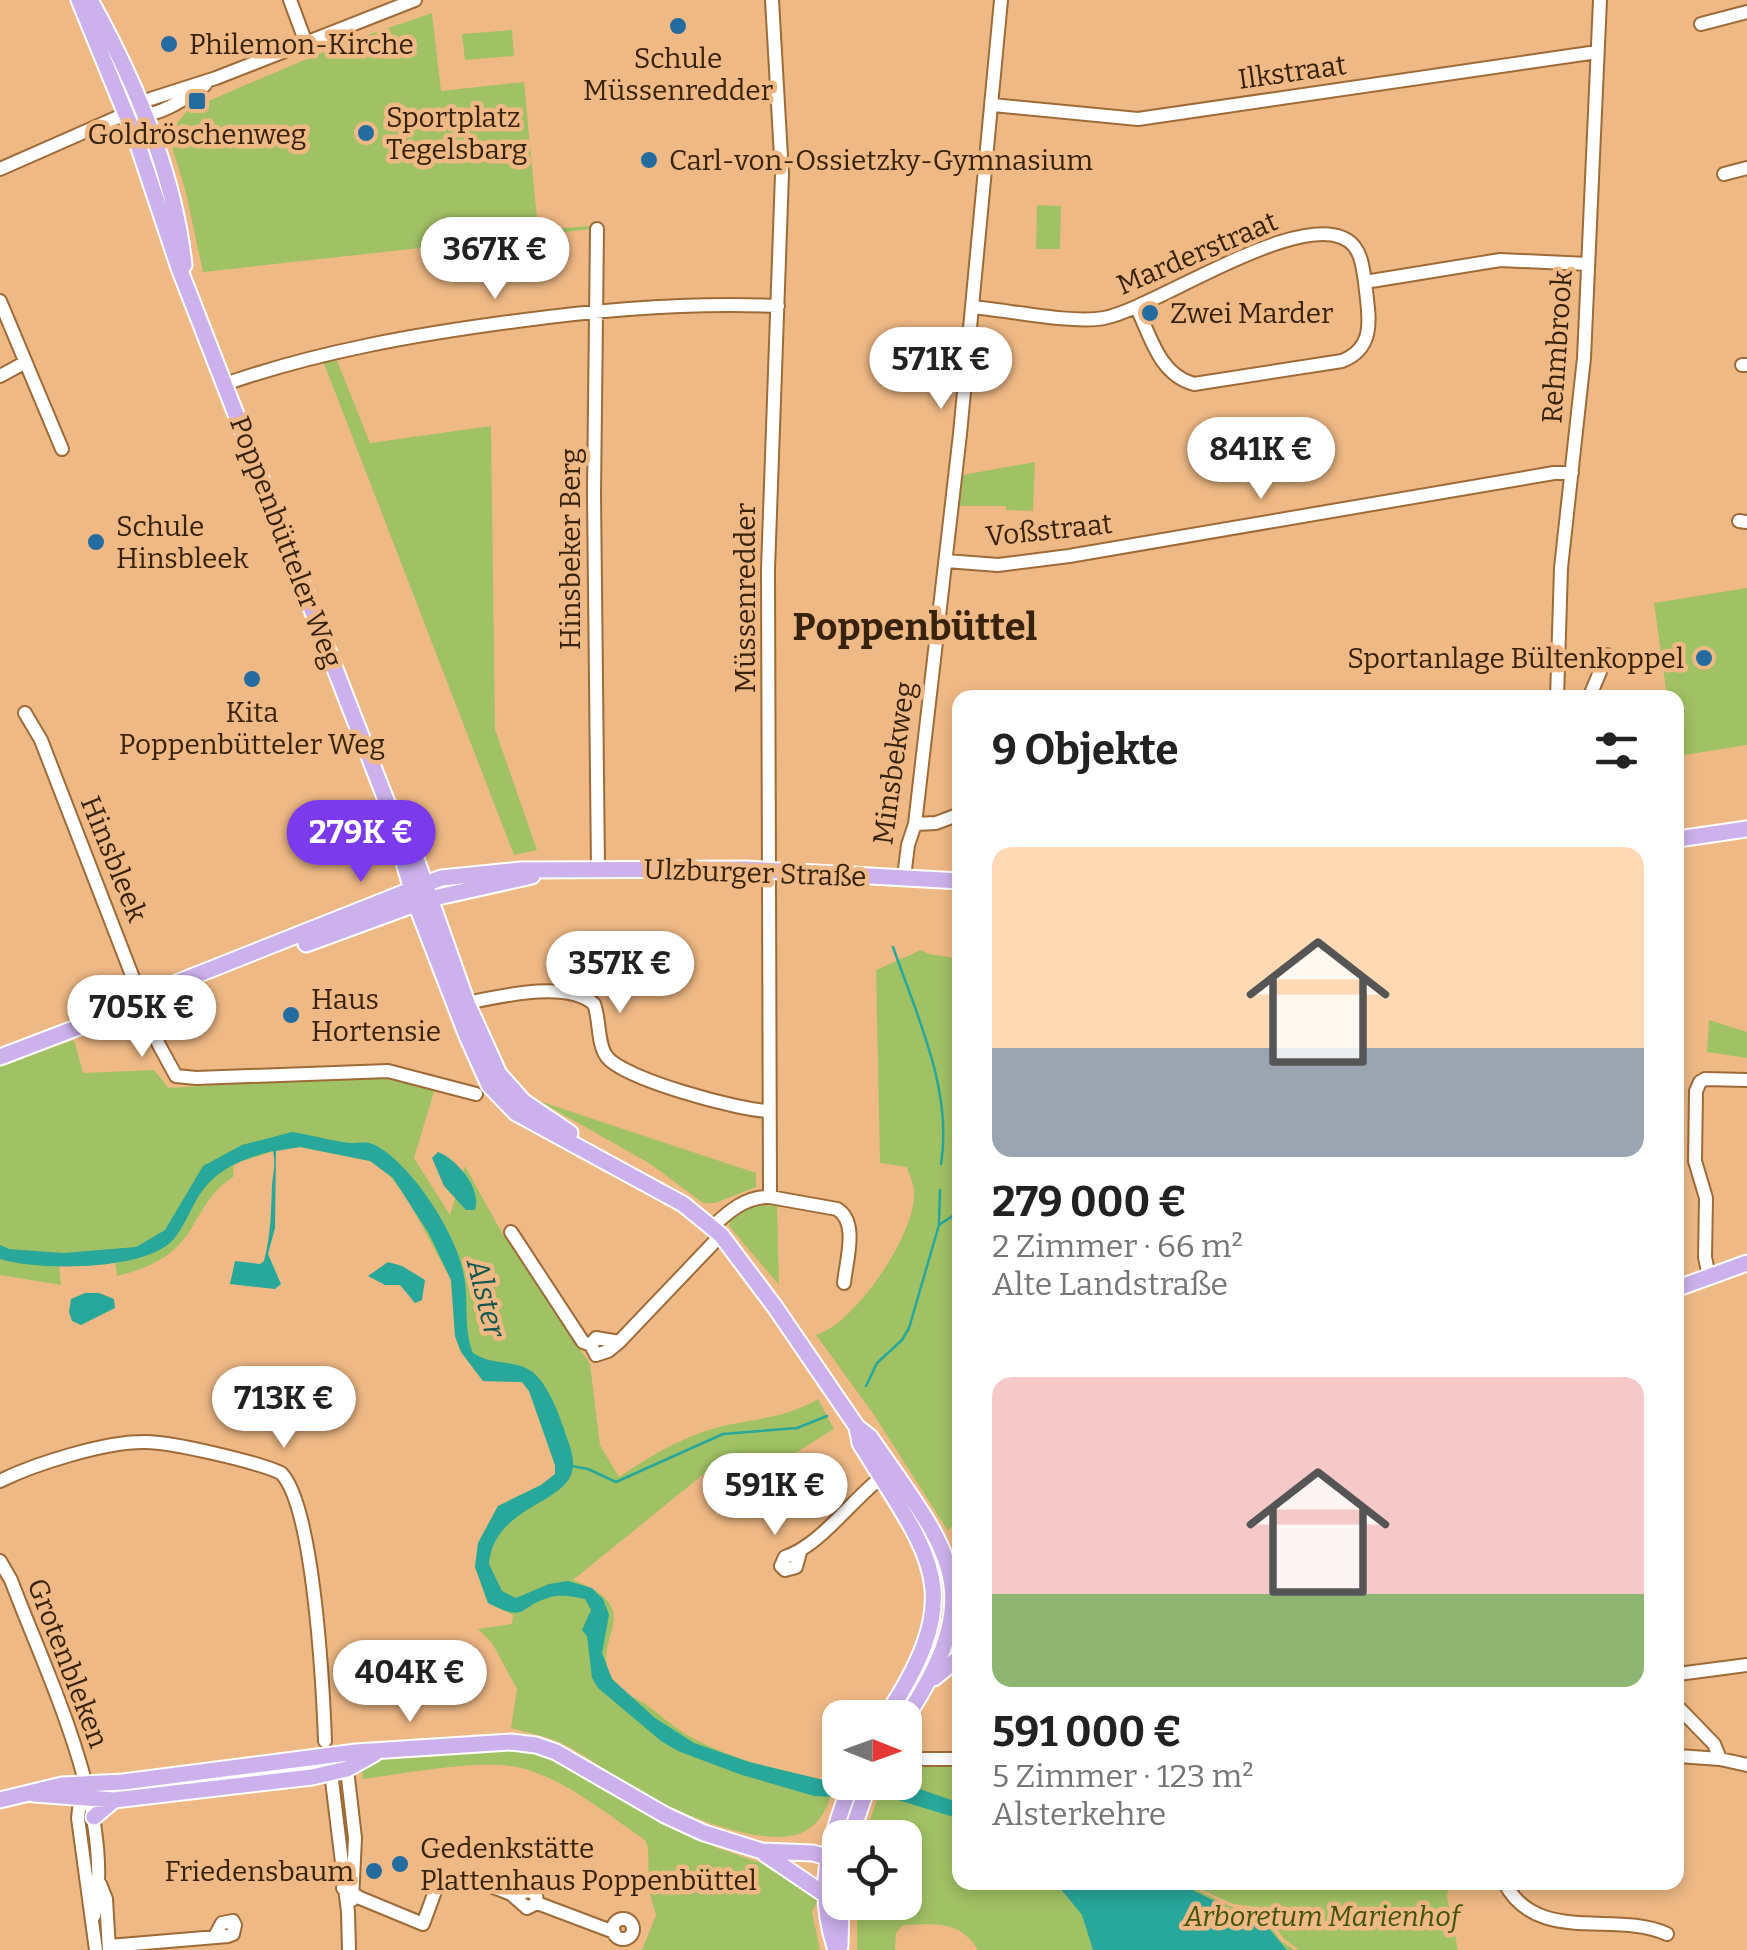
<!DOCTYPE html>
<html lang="de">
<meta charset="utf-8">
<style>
:root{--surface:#fff;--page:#f6f6f6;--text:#222;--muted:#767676;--accent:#7c3aed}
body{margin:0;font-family:Bitter,serif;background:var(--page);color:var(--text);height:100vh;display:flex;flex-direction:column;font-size:38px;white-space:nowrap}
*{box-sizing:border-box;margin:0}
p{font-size:32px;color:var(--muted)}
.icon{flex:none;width:55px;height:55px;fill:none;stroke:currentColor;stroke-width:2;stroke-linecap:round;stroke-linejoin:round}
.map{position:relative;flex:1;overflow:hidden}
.drawer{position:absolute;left:952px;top:690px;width:732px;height:1200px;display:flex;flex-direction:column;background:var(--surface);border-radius:20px;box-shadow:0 5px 15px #0003}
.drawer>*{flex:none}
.needle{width:65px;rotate:91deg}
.controls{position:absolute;left:822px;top:1700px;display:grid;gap:20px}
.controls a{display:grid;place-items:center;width:100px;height:100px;border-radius:20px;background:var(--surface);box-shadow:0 5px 15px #0003;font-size:50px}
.price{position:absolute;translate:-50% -85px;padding:0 22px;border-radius:35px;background:#fff;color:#222;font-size:32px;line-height:65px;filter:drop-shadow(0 2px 5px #0008)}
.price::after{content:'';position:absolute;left:50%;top:60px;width:30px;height:22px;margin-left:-15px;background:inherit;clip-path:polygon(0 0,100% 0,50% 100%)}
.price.selected{background:var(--accent);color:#fff}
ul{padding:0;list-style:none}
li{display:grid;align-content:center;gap:20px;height:530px;padding:0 40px}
li span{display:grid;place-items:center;height:310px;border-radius:20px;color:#555}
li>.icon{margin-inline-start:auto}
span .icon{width:180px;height:180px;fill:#fffc;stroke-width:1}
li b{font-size:42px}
h2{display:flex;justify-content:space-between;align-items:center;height:120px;padding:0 40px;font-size:42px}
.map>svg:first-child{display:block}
.green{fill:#a1c264}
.water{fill:#28a79b}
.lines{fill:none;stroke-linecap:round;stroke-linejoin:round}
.stream{stroke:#28a79b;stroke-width:2.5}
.minor-casing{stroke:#9c6b37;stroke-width:16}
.major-casing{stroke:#fff;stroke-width:19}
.minor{stroke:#fff;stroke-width:12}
.major{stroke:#cdb1ec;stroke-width:15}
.poi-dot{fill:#246b9f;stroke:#efb985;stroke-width:4}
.labels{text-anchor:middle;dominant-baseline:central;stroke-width:9;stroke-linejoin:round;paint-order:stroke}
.poi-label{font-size:28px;fill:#37220d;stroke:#efb985;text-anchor:start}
.street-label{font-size:28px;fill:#37220d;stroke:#efb985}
.park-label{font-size:28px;font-style:italic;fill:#40550b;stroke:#efb985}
.water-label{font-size:30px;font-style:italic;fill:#11564f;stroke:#efb985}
.district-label{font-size:38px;font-weight:bold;fill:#37220d;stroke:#efb985}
</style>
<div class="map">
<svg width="1747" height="1950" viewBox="0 0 1747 1950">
<rect width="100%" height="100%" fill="#efb985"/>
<path class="green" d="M432 13 441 91 524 82 538 230 591 226V229L203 272 186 193 168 134 188 110 213 99 344 43Z
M512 30 514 56 465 60 462 34Z
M1037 205 1061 206 1060 249H1036Z
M336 358 370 443 491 426 495 729 537 850 514 855 323 361Z
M1035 462 1033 511 1006 510V506H959L963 475Z
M1747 588V745L1678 756V698L1667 697 1654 603Z
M921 950 929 954 960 959V1516L948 1531 872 1412 816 1335C855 1324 918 1231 914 1190 913 1182 909 1174 907 1167L880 1163 876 970Z
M1709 1020 1747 1032V1058L1707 1052Z
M74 1040 83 1073 154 1070 169 1088 381 1075 435 1088 414 1158 450 1215 465 1166 502 1233 590 1364 600 1445 619 1477C652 1455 687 1434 727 1425 760 1418 788 1417 818 1399L834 1429 768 1470 740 1459 721 1460 573 1580C659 1614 575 1642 621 1689 628 1696 639 1699 647 1705 659 1714 671 1725 684 1733 730 1761 784 1770 836 1783 828 1803 824 1822 803 1832 763 1852 663 1807 628 1785 606 1772 586 1755 563 1744 547 1736 528 1733 511 1728L517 1689 492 1643 478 1629 512 1624 513 1615 488 1603 475 1567 478 1543 498 1506 541 1485 555 1474V1465L529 1391 522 1382 483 1381 461 1352 455 1336 451 1280 406 1196 383 1168 370 1161 300 1147 277 1150 234 1164 233 1177C210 1192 203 1210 189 1232 172 1258 146 1269 117 1276L115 1262 59 1265 61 1285 0 1275V1066Z
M539 1101 756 1173V1187L715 1203H703L649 1163Z
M777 1205 779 1285 729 1226 731 1214 757 1206Z
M524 1748 554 1758 717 1848 776 1868 819 1898 812 1912 820 1950H642L656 1915 649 1891 648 1847 645 1840C608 1815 569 1782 525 1769 487 1757 404 1774 363 1779L362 1767 377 1759Z
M954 1766V1792L960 1794V1882L1183 1883 1232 1907 1247 1908 1268 1922 1281 1941 1295 1950H978C960 1920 935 1924 903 1925L896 1933 895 1950H857V1903L905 1902V1838L864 1837 883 1783 905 1782V1767Z
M1187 1883H1449L1447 1897 1458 1950H1299L1284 1939 1270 1920 1250 1906 1233 1904Z"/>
<path class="water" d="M292 1132C306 1134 341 1143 352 1143 361 1143 366 1141 375 1145 412 1164 458 1236 464 1276 469 1302 463 1328 473 1353 493 1367 521 1358 537 1376 550 1390 559 1414 565 1432 568 1442 573 1452 573 1462 576 1505 494 1502 489 1564L502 1591 516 1598 549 1584 568 1581 592 1588 603 1599 609 1615 602 1653 612 1679 655 1718 694 1743 749 1762 836 1783H902L960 1803V1819L898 1800 814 1796 739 1774 678 1751 661 1741 598 1688 592 1678 587 1636 582 1630 591 1610 585 1599C574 1597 562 1594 551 1597 517 1606 529 1624 488 1603L475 1567 478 1543 498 1506 541 1485 555 1474V1465L529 1391 522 1382 483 1381 461 1352 455 1336 451 1280 429 1234 393 1178 370 1161 300 1147 276 1151 275 1228 268 1254 281 1284 275 1289 230 1284 235 1261 260 1264 264 1261C271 1233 271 1213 272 1185 273 1173 276 1164 273 1151 241 1159 214 1170 197 1199 189 1213 183 1228 173 1240 145 1271 38 1271 0 1259V1245L9 1249 63 1253 136 1247 165 1230 203 1166 242 1145Z
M438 1152C458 1160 482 1189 475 1210H466L444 1186 432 1158Z
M388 1262 402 1266 425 1280 422 1300 415 1303 400 1285H385L368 1276Z
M85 1293H99L114 1299 115 1308 81 1325 72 1321 69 1312 71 1299Z
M1056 1883H1178L1231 1909 1246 1912 1266 1925 1287 1950H1093L1082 1915Z"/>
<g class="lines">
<path class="stream" d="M893 947C917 1016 953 1091 941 1164
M939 1223 940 1190
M866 1386 877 1363 902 1340 909 1328 939 1225 960 1211
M571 1466 588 1469 616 1482 723 1434 797 1428 827 1416"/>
<g class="minor-casing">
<path id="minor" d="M290 0 306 43
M772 0 782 174 768 569 770 1197 837 1209C859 1222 846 1261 844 1283
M1701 24 1747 12
M993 105 1138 119 1597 52
M138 115C160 117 187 97 205 85
M0 169 125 114 138 103 216 78 415 0
M1724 174 1747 168
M597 229 594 494 598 869
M0 301 62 449
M972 307C1008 310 1071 324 1104 318 1155 309 1314 198 1354 246 1362 256 1363 270 1365 282L1500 260 1588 264
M1137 308C1151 338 1160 375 1194 384L1342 361C1378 347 1368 313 1365 282
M1742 365H1747
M0 376 24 363
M225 384C320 351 418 334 517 321 604 309 691 302 778 306
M1739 521 1747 522
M946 561 998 565 1069 556 1554 473H1572
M1557 698 1561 568 1584 358 1600 0
M1589 698 1607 655
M25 713 41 740 159 1045 176 1076 196 1078 388 1071 476 1094
M915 824 936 823 960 814
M904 877 908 845 915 824 960 434 1001 0
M467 1003C501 996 567 980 594 1004 600 1019 597 1044 607 1057 624 1079 741 1111 769 1111
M712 1227C728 1212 746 1196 770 1197
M511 1232 583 1342 591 1345
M1709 1277 1705 1257 1706 1198 1695 1161 1696 1091 1700 1082 1705 1079 1747 1080
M619 1342 608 1351 596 1355 591 1345 596 1338 619 1342 721 1235
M0 1481C34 1464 104 1442 143 1442 169 1441 257 1462 281 1473 314 1506 323 1688 325 1741
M800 1552 796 1567 785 1570 781 1566 785 1557C822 1545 854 1496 887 1473
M0 1561 11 1580C48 1678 116 1812 94 1916
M1678 1674 1747 1665
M1678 1707 1714 1744 1720 1759
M1678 1756 1720 1759 1747 1765
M905 1759H960
M346 1761 355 1838 352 1900
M330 1764 348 1912 349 1950
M81 1792 78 1818 96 1950
M1504 1882C1537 1946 1615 1910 1667 1934
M100 1884 106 1899 109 1950
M343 1888 360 1898 423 1924 437 1886 478 1881 511 1894 527 1908 537 1903 536 1895 530 1891 511 1894
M537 1903 614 1932
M613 1929a10 10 0 1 1 20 0a10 10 0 1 1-20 0Z
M109 1946 228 1936 233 1934 235 1925 233 1921 222 1923 215 1936"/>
</g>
<g class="major-casing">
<path id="major" d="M79 0 136 139 179 268 386 800 416 904 467 1036 489 1085 516 1113 683 1204 721 1235 775 1307 857 1427 870 1437C948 1551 992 1588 905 1719
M90 0C135 81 174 172 184 265
M391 807 408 836 467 1003 499 1074 524 1102 570 1133
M1678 839 1747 829
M306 944 429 899 532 876
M0 1057 126 1009 144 1002 156 991 441 878 521 870 746 869 960 881
M1678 1288 1747 1263
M857 1427 860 1443C931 1559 970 1589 885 1718
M934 1678 960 1657
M34 1794 114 1800 312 1777 347 1769 374 1754
M0 1800 62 1785 123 1782 356 1752 511 1742 536 1745 556 1752 665 1815 704 1833 762 1851 813 1853 840 1861
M94 1817 114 1800
M850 1838 869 1782
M765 1854 824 1894
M840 1946 841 1902
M836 1950C815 1890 829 1839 852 1782"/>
</g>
<use href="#minor" class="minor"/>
<use href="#major" class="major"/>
</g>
<g class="poi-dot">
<circle cx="678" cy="26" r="10"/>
<circle cx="169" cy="44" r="10"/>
<rect x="187" y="91" width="20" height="20" rx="5"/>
<circle cx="366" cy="133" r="10"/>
<circle cx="649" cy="160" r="10"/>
<circle cx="1150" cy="313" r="10"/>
<circle cx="96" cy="542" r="10"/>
<circle cx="1704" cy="658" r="10"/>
<circle cx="252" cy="679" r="10"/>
<circle cx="291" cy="1015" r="10"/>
<circle cx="400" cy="1864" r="10"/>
<circle cx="374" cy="1871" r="10"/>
</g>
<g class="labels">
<g class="poi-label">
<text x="189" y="44">Philemon-Kirche</text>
<text x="678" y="58" text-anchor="middle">Schule<tspan x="678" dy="32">Müssenredder</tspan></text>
<text x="386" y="117">Sportplatz<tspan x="386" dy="32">Tegelsbarg</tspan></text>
<text x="197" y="134" text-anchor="middle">Goldröschenweg</text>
<text x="669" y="160">Carl-von-Ossietzky-Gymnasium</text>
<text x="1170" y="313">Zwei Marder</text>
<text x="116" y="526">Schule<tspan x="116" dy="32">Hinsbleek</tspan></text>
<text x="1684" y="658" text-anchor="end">Sportanlage Bültenkoppel</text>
<text x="252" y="712" text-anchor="middle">Kita<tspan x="252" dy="32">Poppenbütteler Weg</tspan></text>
<text x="311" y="999">Haus<tspan x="311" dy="32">Hortensie</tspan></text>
<text x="420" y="1848">Gedenkstätte<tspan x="420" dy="32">Plattenhaus Poppenbüttel</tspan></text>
<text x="354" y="1871" text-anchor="end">Friedensbaum</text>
</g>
<g class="street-label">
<text transform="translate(1292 72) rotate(-8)">Ilkstraat</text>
<text transform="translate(1197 253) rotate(-23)">Marderstraat</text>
<text transform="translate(1557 347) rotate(-86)">Rehmbrook</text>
<text transform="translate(1049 530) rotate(-6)">Voßstraat</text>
<text transform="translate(286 542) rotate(69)">Poppenbütteler Weg</text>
<text transform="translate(570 549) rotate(-90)">Hinsbeker Berg</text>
<text transform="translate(745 598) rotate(-90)">Müssenredder</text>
<text transform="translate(894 763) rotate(-82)">Minsbekweg</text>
<text transform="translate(114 859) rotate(68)">Hinsbleek</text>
<text transform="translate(755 873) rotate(2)">Ulzburger Straße</text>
<text transform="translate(68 1663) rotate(69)">Grotenbleken</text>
</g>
<g class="park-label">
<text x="1322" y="1916">Arboretum Marienhof</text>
</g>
<g class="water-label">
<text transform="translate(486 1298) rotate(76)">Alster</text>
</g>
<g class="district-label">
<text x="915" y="627">Poppenbüttel</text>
</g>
</g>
</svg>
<div class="controls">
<a><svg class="needle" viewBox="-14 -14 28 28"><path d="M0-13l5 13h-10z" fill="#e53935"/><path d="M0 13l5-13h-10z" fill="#767676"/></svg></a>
<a><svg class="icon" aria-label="locate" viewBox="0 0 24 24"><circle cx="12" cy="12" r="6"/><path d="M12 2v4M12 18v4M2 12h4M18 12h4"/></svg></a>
</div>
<b class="price" style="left:495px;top:302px">367K €</b>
<b class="price" style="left:941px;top:412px">571K €</b>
<b class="price" style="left:1261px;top:502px">841K €</b>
<b class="price selected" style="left:361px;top:885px">279K €</b>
<b class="price" style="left:620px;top:1016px">357K €</b>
<b class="price" style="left:142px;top:1060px">705K €</b>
<b class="price" style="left:284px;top:1451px">713K €</b>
<b class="price" style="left:775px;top:1538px">591K €</b>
<b class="price" style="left:410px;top:1725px">404K €</b>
<section class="drawer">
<h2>9 Objekte<svg class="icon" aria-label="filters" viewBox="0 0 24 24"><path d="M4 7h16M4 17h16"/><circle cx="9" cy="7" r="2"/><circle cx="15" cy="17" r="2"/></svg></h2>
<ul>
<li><span style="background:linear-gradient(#ffd9b3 65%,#9aa5b1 0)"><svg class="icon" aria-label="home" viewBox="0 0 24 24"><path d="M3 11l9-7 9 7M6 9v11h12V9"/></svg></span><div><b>279 000 €</b><p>2 Zimmer · 66 m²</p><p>Alte Landstraße</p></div></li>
<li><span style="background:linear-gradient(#f6c9c9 70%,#8fb573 0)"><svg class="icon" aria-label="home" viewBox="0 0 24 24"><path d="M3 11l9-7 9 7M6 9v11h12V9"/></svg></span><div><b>591 000 €</b><p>5 Zimmer · 123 m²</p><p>Alsterkehre</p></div></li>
</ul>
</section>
</div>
